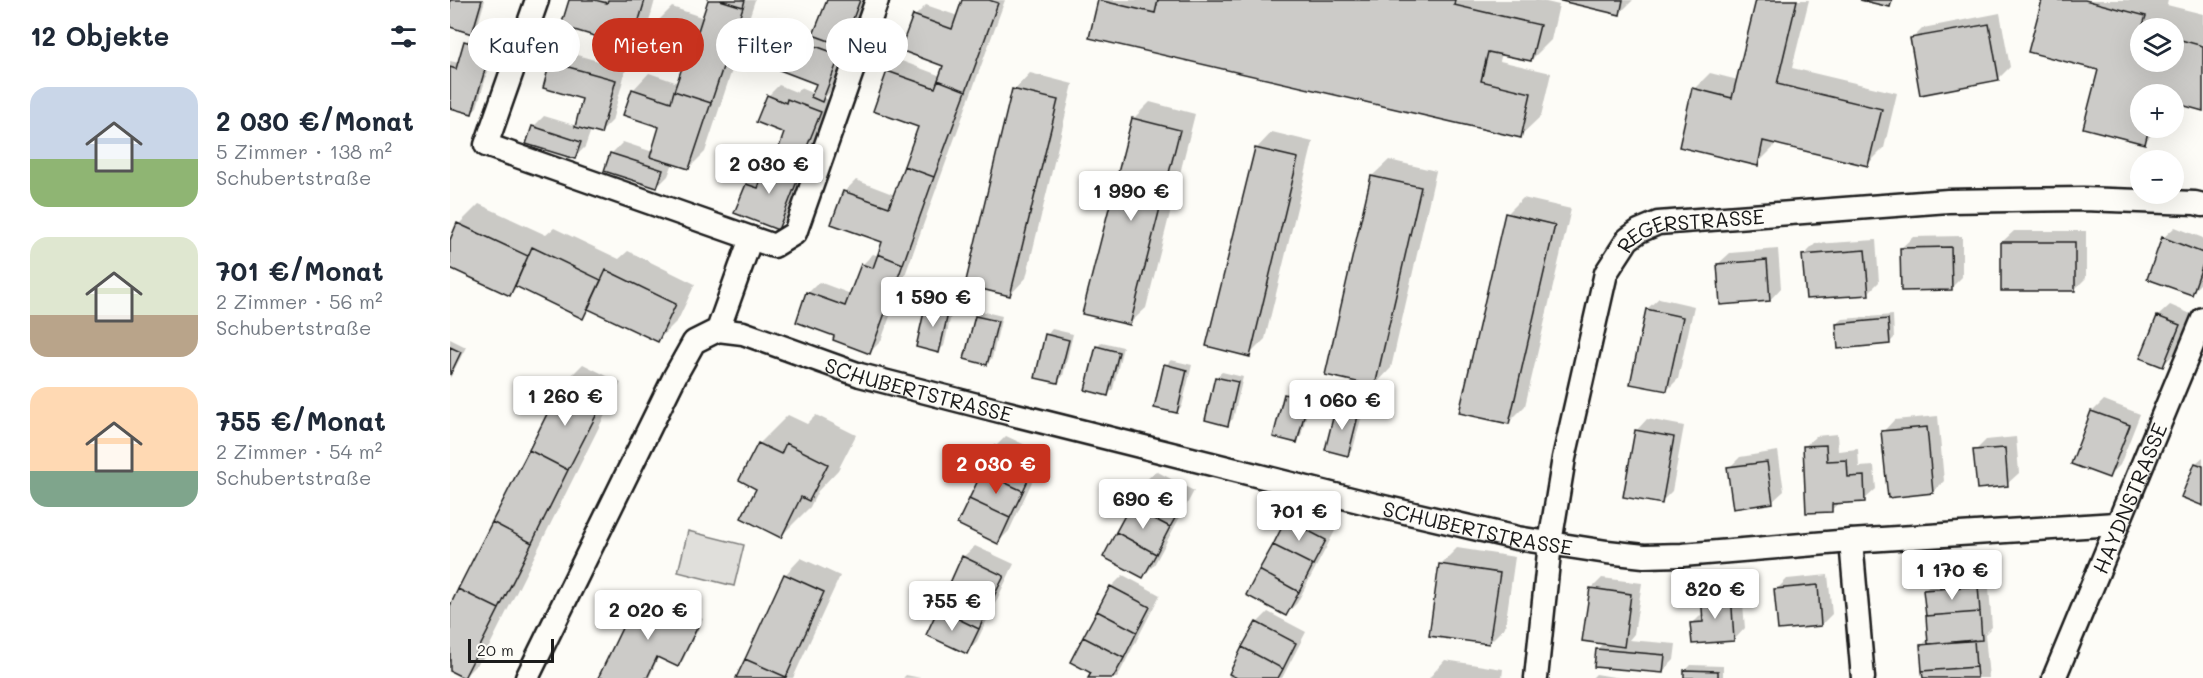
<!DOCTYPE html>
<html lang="de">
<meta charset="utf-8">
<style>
:root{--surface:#fff;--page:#f6f6f7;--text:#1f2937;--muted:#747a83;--accent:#c8321e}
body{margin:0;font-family:Mali,sans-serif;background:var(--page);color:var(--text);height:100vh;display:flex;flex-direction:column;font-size:22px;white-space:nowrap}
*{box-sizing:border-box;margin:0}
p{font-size:20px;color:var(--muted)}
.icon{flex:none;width:33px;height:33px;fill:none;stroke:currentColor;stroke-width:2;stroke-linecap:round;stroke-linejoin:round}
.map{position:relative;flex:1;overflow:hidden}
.side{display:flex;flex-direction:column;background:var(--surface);width:450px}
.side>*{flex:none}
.hud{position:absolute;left:18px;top:18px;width:570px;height:54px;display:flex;gap:12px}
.tools{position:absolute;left:1680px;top:18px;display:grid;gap:12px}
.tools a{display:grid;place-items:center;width:54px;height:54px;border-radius:50%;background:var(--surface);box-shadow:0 6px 24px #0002;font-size:30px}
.scale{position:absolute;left:18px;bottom:15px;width:86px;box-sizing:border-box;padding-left:6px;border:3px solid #1c1c1c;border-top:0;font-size:16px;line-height:21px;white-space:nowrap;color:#1c1c1c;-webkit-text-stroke:4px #fdfcf7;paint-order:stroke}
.price{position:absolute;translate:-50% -51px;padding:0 14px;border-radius:6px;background:#fff;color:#222;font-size:20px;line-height:39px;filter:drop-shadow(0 2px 3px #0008)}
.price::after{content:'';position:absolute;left:50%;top:36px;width:18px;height:14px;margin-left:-9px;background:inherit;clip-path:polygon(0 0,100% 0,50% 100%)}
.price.active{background:var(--accent);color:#fff}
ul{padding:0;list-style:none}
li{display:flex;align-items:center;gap:18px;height:150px;padding:0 30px}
li span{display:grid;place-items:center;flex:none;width:168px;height:120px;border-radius:18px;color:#555}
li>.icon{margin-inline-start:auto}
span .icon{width:72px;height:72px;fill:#fffc;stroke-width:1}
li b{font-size:26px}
h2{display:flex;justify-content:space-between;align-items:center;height:72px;padding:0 30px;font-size:26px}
.pill{padding:0 21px;border-radius:27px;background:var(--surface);box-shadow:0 6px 24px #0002;font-size:21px;line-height:54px}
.pill.active{background:var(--accent);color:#fff}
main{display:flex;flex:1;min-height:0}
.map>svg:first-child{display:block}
.green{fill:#e0dfdb;stroke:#7e7e7c;stroke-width:1.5}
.shadow{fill:#0003;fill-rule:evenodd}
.building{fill:#cccbc8;stroke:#1c1c1c;stroke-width:1.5}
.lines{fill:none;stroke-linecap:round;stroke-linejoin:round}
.street-casing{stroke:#1c1c1c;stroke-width:27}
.street{stroke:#fdfcf7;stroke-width:22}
.labels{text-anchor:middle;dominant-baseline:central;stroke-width:4.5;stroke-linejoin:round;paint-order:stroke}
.street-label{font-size:21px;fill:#1c1c1c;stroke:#fdfcf7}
</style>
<main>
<section class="side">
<h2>12 Objekte<svg class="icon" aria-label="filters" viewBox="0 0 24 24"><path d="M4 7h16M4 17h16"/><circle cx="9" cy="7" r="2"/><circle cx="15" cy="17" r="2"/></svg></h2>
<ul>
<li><span style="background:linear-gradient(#c9d6e8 60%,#8fb573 0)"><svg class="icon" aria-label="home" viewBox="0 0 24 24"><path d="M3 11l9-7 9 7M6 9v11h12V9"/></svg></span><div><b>2 030 €/Monat</b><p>5 Zimmer · 138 m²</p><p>Schubertstraße</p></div></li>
<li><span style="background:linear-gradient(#dfe7d0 65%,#b9a48a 0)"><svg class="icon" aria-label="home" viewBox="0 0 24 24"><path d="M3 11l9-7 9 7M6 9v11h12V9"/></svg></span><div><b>701 €/Monat</b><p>2 Zimmer · 56 m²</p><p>Schubertstraße</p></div></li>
<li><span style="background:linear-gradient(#ffd9b3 70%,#7fa58c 0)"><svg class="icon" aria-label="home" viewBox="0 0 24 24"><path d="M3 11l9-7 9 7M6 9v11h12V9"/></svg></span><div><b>755 €/Monat</b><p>2 Zimmer · 54 m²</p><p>Schubertstraße</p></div></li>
</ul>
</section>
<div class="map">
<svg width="1753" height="678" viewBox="0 0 1753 678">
<rect width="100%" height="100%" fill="#fdfcf7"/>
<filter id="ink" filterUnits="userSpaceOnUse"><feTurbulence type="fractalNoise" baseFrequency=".0167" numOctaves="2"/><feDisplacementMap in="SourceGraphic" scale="12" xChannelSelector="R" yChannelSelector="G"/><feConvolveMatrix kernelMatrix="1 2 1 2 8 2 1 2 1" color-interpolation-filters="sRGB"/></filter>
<g filter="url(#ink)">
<path class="green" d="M238 531 294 545 284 586 228 572Z"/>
<path class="shadow" d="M0 0H35L27 27 21 32 0 26Z
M120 0H205L197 29 181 45Z
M259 0H305L255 152 239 168 223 163 218 176 207 187 156 170 162 153 173 142 203 152 211 126 183 90 199 73 228 83 235 61 205 24 222 7 254 18Z
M378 0H416L403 33 395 42 400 44 383 89 374 98 381 101 363 146 353 156 361 160 339 217 327 228 286 212 297 184 308 173 314 176 321 159 329 150 336 132 318 96 329 85 346 92 350 88 364 94 368 83 321 65 330 38 342 27 365 36Z
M514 0H555L431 341 420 352 386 335 358 293 369 282 401 294 412 265 423 254 429 256 434 241 383 223 395 191 406 180 445 195 470 126 438 72 449 60 491 76 495 65 465 16 476 5 508 16Z
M650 0H1088L1109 5 1101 40 1081 60 1052 53 1050 61 1101 73 1091 116 1070 136Z
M1114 0H1183L1170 13Z
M1307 0H1359L1342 68 1447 93 1434 148 1418 164 1325 142 1323 148 1307 164 1244 89 1260 73 1288 80Z
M1593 0H1718L1717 5 1753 14V110L1725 102 1724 104V94H1690V128H1709L1694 142 1649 69ZM1690 28H1724V62H1690Z
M1550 13 1560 67 1548 79 1462 39 1473 28Z
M21 36 46 44 27 107 21 112 0 106V61L9 63 16 42Z
M113 51 176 69 162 121 151 132 141 130 135 147 124 158 83 127 94 116 127 126 134 98 102 63Z
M580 73 623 84 576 278 560 295 564 90Z
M700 102 745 114 696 308 679 324 634 312 684 118Z
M822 132 863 142 815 339 799 355 806 149Z
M939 160 986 171 941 368 925 385 922 176Z
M1073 198 1121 209 1075 406 1059 422 1057 214Z
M29 204 96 235 104 228 169 259 178 251 245 284 228 320 208 340 141 309 133 317 68 286 60 294 0 266V243L9 224Z
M1725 227 1753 238V281L1741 293 1713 238Z
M1564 231H1636V278L1624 290 1552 242Z
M1512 236V277L1501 288 1451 248 1463 237Z
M1426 240 1429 282 1418 293 1354 255 1365 244Z
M1328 249 1331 288 1320 300 1268 264 1280 253Z
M1209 298 1244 306 1228 379 1217 390 1197 309Z
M483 299 504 304 503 308 479 302V306L502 311 494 346 488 351 478 304Z
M1720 305 1741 314 1724 354 1712 366 1692 357 1708 316Z
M531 311 552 316 542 358 537 363 526 316Z
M1443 315 1444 338 1439 343 1387 324 1393 319Z
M602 329 623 334 613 376 607 382 597 335Z
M0 339 16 347 0 378Z
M652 342 673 347 663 389 658 394 647 347Z
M721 360 742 365 732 406 726 412 716 365Z
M133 364 171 383 34 657 14 677 0 670V609L113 384Z
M772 372 793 377 783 419 777 424 766 377Z
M841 389 862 394 851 436 846 441 835 395Z
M1654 400 1690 414 1670 465 1659 476 1623 463 1643 411Z
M892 402 914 407 903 449 898 454 887 407Z
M338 415 357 424 366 415 406 435 388 470 368 491 360 507 331 536 308 488 309 444Z
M1488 416 1494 481 1483 492 1433 432 1444 420Z
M1197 419 1234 426 1222 491 1211 502 1186 431Z
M1387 434 1388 451 1408 449 1409 467 1424 466 1426 489 1414 500 1390 502 1381 510 1354 447 1366 436Z
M556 436 595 454 559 531 548 542 545 447Z
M1566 437 1569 473 1557 484 1525 451 1536 440Z
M1328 451 1334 491 1322 502 1279 468 1290 457Z
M1753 457V504L1733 496 1746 463Z
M706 471 744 491 704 565 693 576 694 482Z
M848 509 886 529 847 603 836 614 837 520Z
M525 546 564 564 527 641 516 652 513 557Z
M1007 548 1065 557 1055 627 1039 643 990 565Z
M351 558 390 576 343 678H288L335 575Z
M673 575 710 595 667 678H640L643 672 622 661 661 587Z
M1378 575 1382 614 1371 625 1326 590 1337 579Z
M1538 575 1542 627 1535 634 1539 678H1474L1472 645 1479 638 1475 590 1486 579Z
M1152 578 1192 583 1184 634 1179 640 1226 644 1224 660 1213 671 1147 649 1154 643 1141 589Z
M1291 581 1295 628 1284 640 1242 624 1254 612 1252 594 1264 583Z
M195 591 253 619 233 660 228 665 209 656 199 678H150L189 596Z
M818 612 856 632 832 678H778L807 623Z
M995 660 1053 669 1052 678H979Z
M1241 665 1273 666V678H1235V671Z
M1146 674 1170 678H1142Z
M456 675 471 678H453Z"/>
<path class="building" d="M0 0H32L22 34 0 27Z
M119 0H145L157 3 158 0H195L181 47 111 26Z
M258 0H270L293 7 261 103 224 91 234 62 195 49 204 23 246 37Z
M270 0H295L293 7Z
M377 0H410L393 46 363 35Z
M512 0H539L548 3 516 91 488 80 493 66 450 50 463 15 502 29Z
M648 0 705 13 708 0H1005L1004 5 1090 25 1081 61 1038 52 1031 81 1081 93 1071 138 639 38Z
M1107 0H1173L1170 15Z
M1306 0H1347L1327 84 1432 109 1418 166 1313 141 1308 166 1229 147 1242 88 1282 98Z
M1410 0H1442L1440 7Z
M1592 0H1635L1696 16 1692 28H1690V62H1724V38L1753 46V111L1724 103V94H1690V128H1699L1695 144 1633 128 1648 70 1578 52Z
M1539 24 1549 80 1470 95 1460 38Z
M329 38 355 47 357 43 390 55 372 102 361 97 366 84 319 66Z
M14 41 41 49 22 114 0 108V67L6 69Z
M100 62 166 80 151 134 125 127 132 99 93 88Z
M437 71 485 88 488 80 516 91 484 177 454 166 468 127 423 111Z
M182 89 221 102 224 91 261 103 239 169 200 157 209 127 173 115Z
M562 89 608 100 560 296 515 285Z
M317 95 336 103 337 99 371 112 352 159 328 150 334 133 306 122Z
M682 118 730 130 680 325 632 314Z
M82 126 131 142 125 159 76 144Z
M805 148 848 158 800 357 756 346Z
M160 153 213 170 207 188 154 171Z
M319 158 351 171 328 230 284 213 296 184 308 188Z
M454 166 484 177 453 264 428 254 432 242 381 224 393 191 439 207Z
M921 176 971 187 925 386 875 375Z
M1055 213 1105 225 1059 424 1009 413Z
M7 223 78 256 60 296 0 268V240Z
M1712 237 1753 253V264L1742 295 1697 279Z
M1551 242H1625V291H1551Z
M82 247 151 280 133 319 65 286Z
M1501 247 1502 290 1451 291 1450 248Z
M1415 250 1419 295 1356 299 1352 255Z
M428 254 453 264 420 354 383 340 384 336 346 322 356 292 395 306 411 264 423 268Z
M1317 260 1320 301 1270 305 1267 264Z
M156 270 226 304 208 342 138 309Z
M476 303 499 309 489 353 466 347Z
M1196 309 1233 317 1217 391 1180 384Z
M525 316 548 321 537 365 514 359Z
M1707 316 1730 325 1713 367 1690 358Z
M1438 319 1440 344 1388 349 1386 324Z
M595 334 619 340 608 383 585 378Z
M646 346 669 352 658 396 635 390Z
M0 347 11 352 0 375Z
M714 364 737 370 727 413 704 408Z
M765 377 788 382 778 426 755 420Z
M112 384 152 404 118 470 79 450Z
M834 394 858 400 847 443 823 437Z
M886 406 909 412 898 456 875 450Z
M1641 411 1680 425 1659 478 1621 464Z
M1477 427 1483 493 1438 498 1431 431Z
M1185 430 1224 437 1212 504 1173 497Z
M308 443 331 454 336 443 378 464 359 501 351 497 331 538 291 518 306 489 289 480Z
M1376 445 1377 461 1397 460 1398 477 1414 476 1415 502 1382 504V512L1356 513 1353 446Z
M544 446 585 465 573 491 532 472Z
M1555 448 1558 486 1527 489 1523 450Z
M79 450 118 470 82 543 42 522Z
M1317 462 1323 503 1283 509 1277 467Z
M1745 463 1753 466V506L1731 497Z
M532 472 573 491 560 518 519 499Z
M693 481 734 502 720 527 680 506Z
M519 499 560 518 548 544 507 524Z
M680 506 720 527 706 554 666 532Z
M836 519 876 540 863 565 823 545Z
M42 522 82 543 49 609 8 589Z
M666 532 706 554 693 578 653 557Z
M823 545 863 565 849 592 809 570Z
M512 556 554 576 541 602 500 583Z
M989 564 1050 573 1039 644 979 636Z
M809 570 849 592 836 616 796 595Z
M334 574 374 592 336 677 295 659Z
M500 583 541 602 529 629 488 609Z
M1368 585 1371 626 1328 630 1324 589Z
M660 586 700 607 687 632 647 611Z
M1528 586 1530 612 1476 616 1473 590Z
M1140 588 1181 594 1174 647 1132 641Z
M8 589 49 609 14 678 0 671V606Z
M1281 591 1284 641 1242 644 1240 623 1253 622 1251 594Z
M188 595 249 624 228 667 207 657 197 678H148Z
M488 609 529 629 517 654 476 635Z
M647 611 687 632 674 658 633 637Z
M1530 612 1532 640 1478 644 1476 616Z
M806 622 846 643 833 669 792 647Z
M633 637 674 658 663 678H638L641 673 620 662Z
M1524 640 1526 667 1472 671 1470 645Z
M792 647 833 669 828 678H787L779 674Z
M1146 649 1215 655 1213 673 1144 667Z
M295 659 336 677 335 678H286Z
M1526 667 1527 678H1473L1472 671Z
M1234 670 1268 671V678H1234Z"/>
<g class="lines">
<g class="street-casing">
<g id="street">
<path d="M87 0 36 145 324 246 345 233 427 0"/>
<path id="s1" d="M268 330 293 333 410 375 550 411 925 505 1067 538 1157 552 1194 556 1232 555 1401 541 1666 524"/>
<path d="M1401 541 1413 678"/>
<path d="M77 678 225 376 244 342 268 330 301 238"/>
<path id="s2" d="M1086 678 1100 543 1114 458 1156 273 1178 239 1189 231 1208 223 1498 201 1633 199 1745 203 1753 205"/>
<path id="s3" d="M1604 678 1753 319"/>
</g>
</g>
<use href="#street" class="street"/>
</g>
</g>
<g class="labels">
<g class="street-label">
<text stroke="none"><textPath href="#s2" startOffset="516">REGERSTRASSE</textPath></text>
<text stroke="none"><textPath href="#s1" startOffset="210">SCHUBERTSTRASSE</textPath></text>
<text stroke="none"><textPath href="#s3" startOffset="195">HAYDNSTRASSE</textPath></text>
<text stroke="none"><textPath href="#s1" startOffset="786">SCHUBERTSTRASSE</textPath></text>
</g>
</g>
</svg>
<div class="tools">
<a><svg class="icon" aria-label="layers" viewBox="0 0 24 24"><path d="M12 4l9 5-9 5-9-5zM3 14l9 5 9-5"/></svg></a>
<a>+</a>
<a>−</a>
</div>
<div class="scale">20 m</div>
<b class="price" style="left:319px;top:195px">2 030 €</b>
<b class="price" style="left:681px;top:222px">1 990 €</b>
<b class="price" style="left:483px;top:328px">1 590 €</b>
<b class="price" style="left:115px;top:427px">1 260 €</b>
<b class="price" style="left:892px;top:431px">1 060 €</b>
<b class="price active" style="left:546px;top:495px">2 030 €</b>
<b class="price" style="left:693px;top:530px">690 €</b>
<b class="price" style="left:849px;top:542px">701 €</b>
<b class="price" style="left:1502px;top:601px">1 170 €</b>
<b class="price" style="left:1265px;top:620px">820 €</b>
<b class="price" style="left:502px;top:632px">755 €</b>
<b class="price" style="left:198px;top:641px">2 020 €</b>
<div class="hud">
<a class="pill">Kaufen</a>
<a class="pill active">Mieten</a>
<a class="pill">Filter</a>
<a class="pill">Neu</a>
</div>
</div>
</main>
